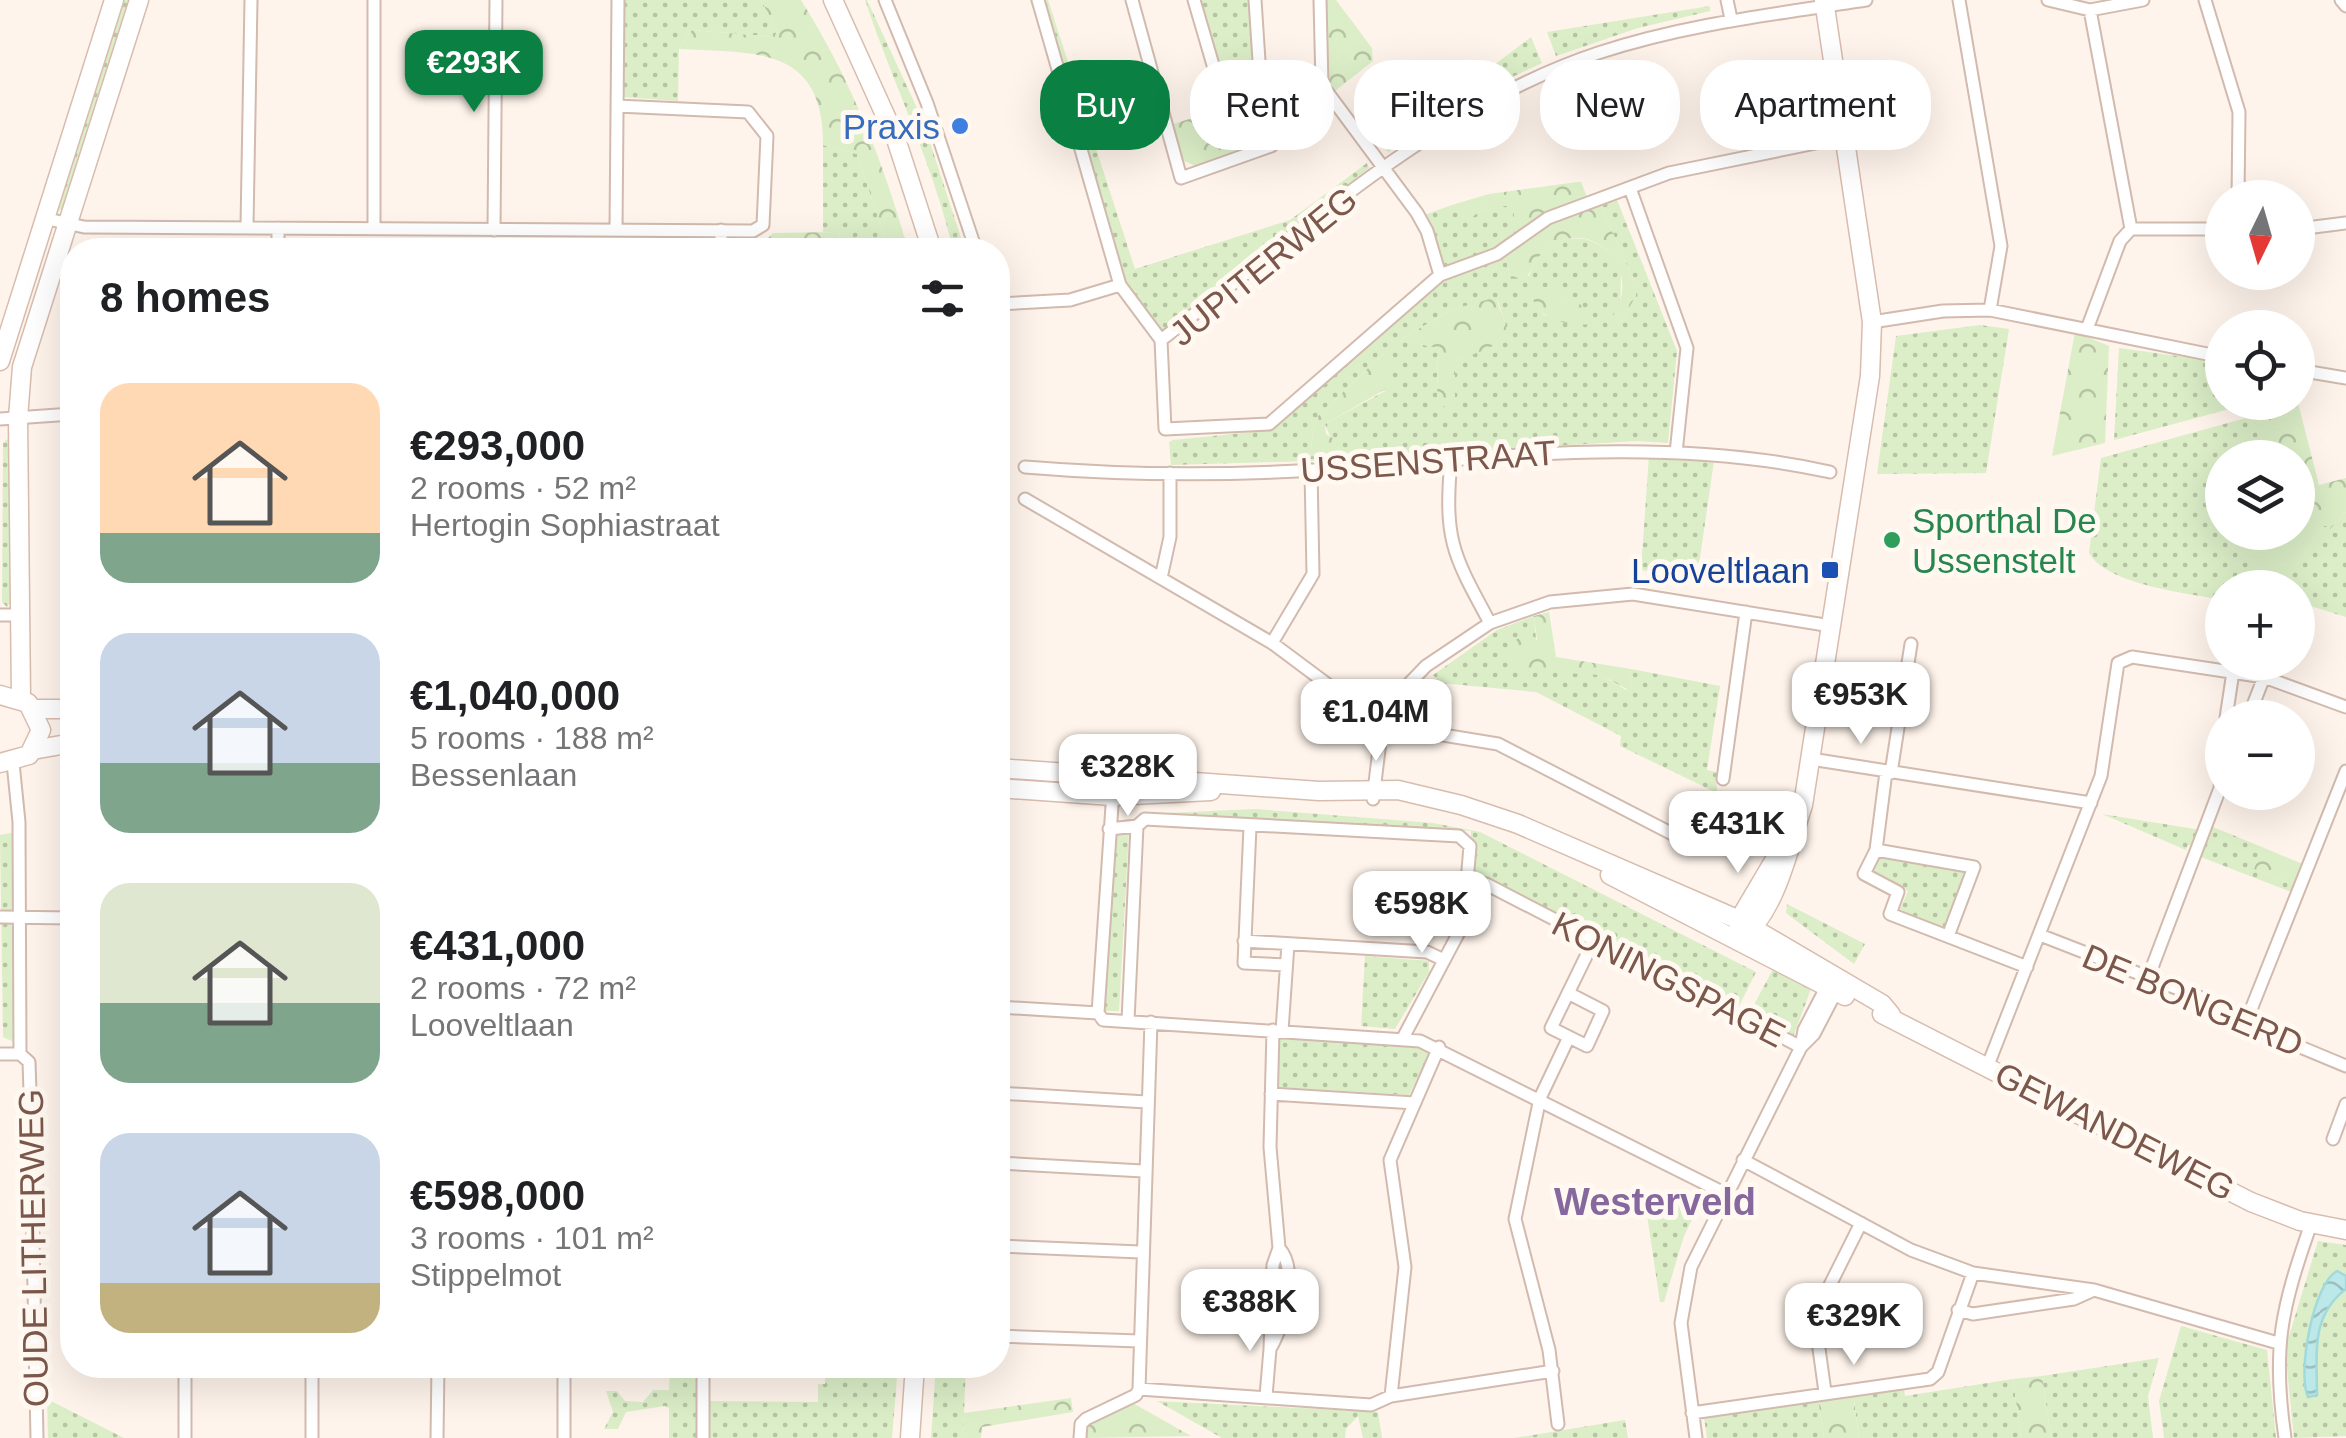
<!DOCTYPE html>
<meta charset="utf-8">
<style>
:root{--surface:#fff;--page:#f2f2f2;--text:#202124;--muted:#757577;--accent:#0b8043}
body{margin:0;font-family:Helvetica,sans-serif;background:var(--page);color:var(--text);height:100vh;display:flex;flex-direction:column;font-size:38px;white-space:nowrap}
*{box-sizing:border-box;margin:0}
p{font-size:32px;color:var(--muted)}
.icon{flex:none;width:55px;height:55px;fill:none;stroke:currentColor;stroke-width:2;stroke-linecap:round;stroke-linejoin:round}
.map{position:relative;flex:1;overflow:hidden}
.drawer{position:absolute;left:60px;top:238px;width:950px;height:1140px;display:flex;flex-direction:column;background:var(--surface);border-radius:40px;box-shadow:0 10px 40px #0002}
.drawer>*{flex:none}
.top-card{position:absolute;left:1040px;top:60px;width:950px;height:90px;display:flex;gap:20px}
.needle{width:65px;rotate:185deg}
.fabs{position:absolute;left:2205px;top:180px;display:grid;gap:20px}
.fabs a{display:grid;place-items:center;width:110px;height:110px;border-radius:50%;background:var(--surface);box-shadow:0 10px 40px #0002;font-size:50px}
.price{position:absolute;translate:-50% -85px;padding:0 22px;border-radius:20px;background:#fff;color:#222;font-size:32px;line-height:65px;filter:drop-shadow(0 2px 5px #0008)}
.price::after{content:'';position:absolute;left:50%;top:60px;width:30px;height:22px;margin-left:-15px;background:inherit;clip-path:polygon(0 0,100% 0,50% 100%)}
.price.selected{background:var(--accent);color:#fff}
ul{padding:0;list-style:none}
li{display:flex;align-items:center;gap:30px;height:250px;padding:0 40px}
li span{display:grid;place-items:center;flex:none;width:280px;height:200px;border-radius:30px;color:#555}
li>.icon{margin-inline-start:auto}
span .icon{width:120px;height:120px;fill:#fffc;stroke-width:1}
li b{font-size:42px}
h2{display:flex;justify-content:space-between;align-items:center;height:120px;padding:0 40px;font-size:42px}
.tag{padding:0 35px;border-radius:40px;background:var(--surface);box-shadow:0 10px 40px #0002;font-size:35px;line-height:90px}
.tag.selected{background:var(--accent);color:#fff}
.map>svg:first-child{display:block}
.grass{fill:url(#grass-dots);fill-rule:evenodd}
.forest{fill:url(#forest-crowns)}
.pitch{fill:#dbeec7}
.water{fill:url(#water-waves);stroke:#a2dadc;stroke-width:2.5}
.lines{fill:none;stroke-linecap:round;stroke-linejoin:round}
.street-casing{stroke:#d2baae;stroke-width:15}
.secondary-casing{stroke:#d8bcae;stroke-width:21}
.street{stroke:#fff;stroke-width:11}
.secondary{stroke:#fff;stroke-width:18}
.shop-dot{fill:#3f7fe0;stroke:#fff9f2;stroke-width:4}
.leisure-dot{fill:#2e9e5b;stroke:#fff9f2;stroke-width:4}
.transit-dot{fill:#1a4fb4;stroke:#fff9f2;stroke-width:4}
.labels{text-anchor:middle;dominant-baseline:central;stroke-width:10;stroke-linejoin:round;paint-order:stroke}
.shop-label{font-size:35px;fill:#366cbe;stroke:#fff9f2;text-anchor:end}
.street-label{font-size:35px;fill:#7c574b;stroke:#fff9f2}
.leisure-label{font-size:35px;fill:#27864d;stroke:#fff9f2;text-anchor:start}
.transit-label{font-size:35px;fill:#164399;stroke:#fff9f2;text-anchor:end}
.neighbourhood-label{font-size:38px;font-weight:bold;fill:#86679e;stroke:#fff9f2}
</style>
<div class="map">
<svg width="2346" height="1438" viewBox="0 0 2346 1438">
<defs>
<pattern id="grass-dots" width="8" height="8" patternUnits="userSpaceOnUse" patternTransform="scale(2.5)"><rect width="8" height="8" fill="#dbeec7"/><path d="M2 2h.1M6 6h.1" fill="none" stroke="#b7c4a4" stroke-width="1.8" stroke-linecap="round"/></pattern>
<pattern id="forest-crowns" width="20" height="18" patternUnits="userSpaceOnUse" patternTransform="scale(2.5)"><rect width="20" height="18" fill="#dbeec7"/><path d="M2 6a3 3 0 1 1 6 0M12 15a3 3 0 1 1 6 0" fill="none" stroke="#b7c4a4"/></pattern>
<pattern id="water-waves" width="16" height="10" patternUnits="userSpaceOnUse" patternTransform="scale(2.5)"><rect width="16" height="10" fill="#bce8ea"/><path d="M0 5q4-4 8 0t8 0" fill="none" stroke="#9ebfc0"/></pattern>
</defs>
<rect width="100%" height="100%" fill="#fef4eb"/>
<path class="grass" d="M119 0H131L66 204 57 213 52 210Z
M625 0H761L777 30 775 37 692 30 679 49 678 101 622 97Z
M865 0H867L923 121 965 250H953C933 163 893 84 865 0Z
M1030 0H1048L1135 269 1290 220 1367 163 1369 168 1160 332 1131 296 1119 268Z
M1198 0H1253L1256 72 1224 83Z
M1710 6V11L1638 28 1556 56 1547 32Z
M1531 37 1542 63 1491 87 1388 152 1385 148Z
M823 145 857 154 889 250H845L838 232H823Z
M1617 200 1677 351 1668 443 1637 441 1339 459 1325 424 1385 391 1384 353 1314 420 1310 461 1171 465 1169 442 1173 440 1272 430 1431 290 1448 278 1505 256 1511 279 1529 276C1544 229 1599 225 1621 269L1620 323 1636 296V286L1601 206ZM1555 287 1562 302 1580 305 1597 323 1544 315 1532 298ZM1497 298 1505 322 1472 354 1455 361V411L1437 398 1438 348 1400 340 1451 310Z
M1455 204 1459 215 1470 218 1488 206H1515L1514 238 1502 247 1441 267 1424 215Z
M1980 325 2009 329 1986 473 1877 474 1896 336Z
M2119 348 2222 362V402L2252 403 2114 440Z
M2246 418 2276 457 2222 458V532L2236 533 2228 545 2284 583 2325 525 2330 529 2346 512V617L2298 602V588H2222V600C2188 593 2107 585 2089 553L2101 458Z
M10 437 16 595 7 607 2 602 3 443Z
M1649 455 1714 461 1697 578 1641 570Z
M1534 616 1538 662 1601 675 1626 690H1630L1631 669 1720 686 1707 770 1716 772 1717 793 1620 746 1621 736 1536 692 1440 683 1433 675 1497 630Z
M1255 809 1433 823 1480 832 1756 972 1737 1010 1476 873 1471 867V831L1166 813Z
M2102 814 2201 830 2194 846 2188 845 2186 850Z
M2213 827 2262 847 2254 869 2297 886 2294 893 2201 857Z
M1129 831 1119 1011H1105L1113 836Z
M16 832V1040L12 1041 3 1037 0 835Z
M1879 858 1971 872 1947 932 1898 914 1908 891 1872 872Z
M1787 904 1865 944 1854 964 1786 913Z
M1365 956 1429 961V972L1395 1029 1361 1026Z
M1773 969 1811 989 1793 1037 1748 1016Z
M1276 1036 1402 1042 1430 1053 1409 1095 1277 1087Z
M1644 1195 1702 1199 1684 1236 1664 1302H1660Z
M2318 1241 2346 1245V1436L2294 1438 2285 1349Z
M2181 1326 2267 1350 2276 1438H2164L2159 1401Z
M2159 1358 2148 1396 2153 1438H2051L2042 1376Z
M670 1365H696V1438H669V1408L665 1406 626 1412 618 1429H604L613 1412 606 1391H617L625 1401 643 1402 653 1390H669Z
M825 1365H898L892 1438H707V1401L818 1402V1384H825Z
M936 1365H966L963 1438H931Z
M2013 1379 2021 1438H1859L1853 1393 1904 1389 1905 1396Z
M47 1399 124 1438H48Z
M1818 1399 1824 1438H1707L1704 1418 1710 1416Z
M1157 1401 1378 1412 1382 1438H1363L1358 1416 1346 1429 1345 1438H1222Z
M1625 1420 1628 1438H1514Z"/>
<path class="forest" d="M761 0H801C850 78 884 162 908 250H889L857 154 823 145C824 46 755 53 679 49L692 30 775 37 777 30Z
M1323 0H1336L1372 48 1373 61 1335 91H1329Z
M1216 111 1225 114 1238 152 1196 166 1184 161 1173 124Z
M1577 182H1581L1587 197 1535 220 1514 238V206H1488L1470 218 1459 215 1455 204 1489 194Z
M1601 206 1636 286V296L1620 323 1612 317C1646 269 1589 210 1543 252 1535 260 1532 270 1526 278L1511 279 1505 256 1554 222Z
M838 232 845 250H732V243L767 239 773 233Z
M1529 287H1556L1562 302 1580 304 1598 324C1567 326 1536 323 1529 287Z
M1497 297C1498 308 1502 312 1505 322 1513 346 1471 354 1455 361V411L1441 405 1437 398 1438 348 1400 340 1451 310Z
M2075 332 2109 346 2105 443 2052 456Z
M1384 353 1393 366 1391 386 1325 424 1326 434 1338 442 1339 459 1310 461 1314 420Z
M2298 403 2319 485 2346 478V512L2330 529 2298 506V458L2276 457 2246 418Z
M1549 612 1556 657 1631 669 1630 691 1601 675 1549 672 1538 664 1523 671C1510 668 1504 658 1508 645L1522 636 1537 640 1534 616Z
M2262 847 2305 865 2297 886 2254 869Z
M2042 1376 2051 1438H2021L2013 1379Z
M1853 1393 1859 1438H1824L1818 1399Z
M1071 1398 1073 1412 982 1427 981 1438H963L964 1413Z
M1131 1402 1191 1436 1085 1438 1086 1425Z"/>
<path class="pitch" d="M2298 506 2325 525 2284 583 2228 545 2236 533 2298 532Z"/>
<path class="water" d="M2337 1271 2346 1276V1289C2310 1316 2317 1355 2317 1395L2308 1397C2297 1373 2313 1284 2337 1271Z"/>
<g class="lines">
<g class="street-casing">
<path id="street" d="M885 0 927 103 976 250
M1038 0 1120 285 1161 340
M1132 0 1181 178 1271 146 1329 100
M1194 0 1220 89 1228 93 1255 85 1260 76 1255 0
M1320 0 1322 85 1417 213 1427 231 1440 275
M1727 0 1731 19
M1959 0 2001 246 1990 310
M2048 0 2090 10 2143 0
M2205 0 2239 112 2238 198
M2341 0 2346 6
M2090 10 2131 229
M1630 188 1687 348 1676 453
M43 218 84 227 753 231 763 225 767 136 748 112 617 106
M247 226 251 0
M278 228V250
M374 228V0
M616 229 618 0
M2298 229 2346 223
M494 230 496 0
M721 250V230
M998 304 1070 300 1120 285
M1872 322 1943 311 1990 310 2222 357
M2087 329 2120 241 2131 229H2222
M1161 340 1165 429 1269 424 1440 275 1497 254 1548 218 1669 173 1845 137
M1161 340C1297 236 1433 108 1598 53 1686 24 1776 14 1866 0
M2298 370 2346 378
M0 419 72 414
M1451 459C1444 540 1452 553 1490 623
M1025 467C1121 475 1218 476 1314 470 1486 459 1659 434 1830 472
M1025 499 1272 643 1382 725 1498 744 1688 842
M1161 578 1170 537V473
M0 615H18
M1272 643 1313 574 1311 470
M2226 718 2233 672
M2248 718 2264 677
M1811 759 2091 803
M13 763 19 822 20 1054 29 1062 30 1092 37 1438
M1886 772 1876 850 1864 874 1898 892 1890 914 2027 967
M1891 773 1911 644
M1723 779 1746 612
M2220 789 2222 753
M1373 799 1382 725 1402 691 1426 666 1490 623 1550 602 1633 594 1831 626
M1250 827 1244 963 1286 965
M1109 829 1137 826 1145 819 1459 836 1470 846 1467 882 1486 884 1801 1047
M1876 850 1974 867 1948 936
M0 917 72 918
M2040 935 2222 1006 2248 1017 2245 1024 2346 1066
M1244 941 1427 952 1444 960
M2148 978 2222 783
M1568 993 1603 1011 1587 1046 1569 1037
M998 1007 1098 1013 1103 1020 1420 1041 1726 1194
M1098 1013 1114 776
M2248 1017 2346 771
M1128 1021 1137 826
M1273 1030 1270 1147 1279 1248
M1282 1031 1288 944
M1403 1038 1458 934 1467 882
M1801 1047 1804 1030 1828 984
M0 1054H20
M1988 1065 2101 776 2118 663 2132 657 2264 677 2346 707
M998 1093 1146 1102
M1271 1094 1415 1103
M2333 1139 2346 1104
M1743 1160 1911 1250 1973 1273 2094 1290 2278 1343
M998 1163 1143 1171
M998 1246 1140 1252
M1279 1248C1299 1269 1284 1326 1270 1349L1273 1265Z
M1958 1310 1973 1314 2074 1299 2094 1290
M998 1336 1139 1341
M312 1365V1438
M703 1365V1438
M1139 1389 1371 1405 1391 1396 1553 1371
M1825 1392 1816 1327 1824 1297 1861 1223
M1266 1396 1270 1349
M1391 1396 1405 1267 1390 1160 1439 1047
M1692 1413 1930 1379 1938 1372 1973 1273
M1558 1424 1549 1350 1515 1219 1540 1098 1569 1037 1551 1028 1594 940
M185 1438V1365
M437 1438 438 1365
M564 1438V1365
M1080 1438 1081 1424 1086 1419 1136 1395 1139 1389 1151 1022
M1696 1438 1681 1323 1691 1267 1801 1047 1814 1034 1839 986
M2285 1438C2272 1348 2281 1309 2311 1224"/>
</g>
<g class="secondary-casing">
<path id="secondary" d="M833 0 896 139 932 250
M0 361 114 0
M0 695 28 703 41 730 29 755 0 763
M21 698 18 418 22 367 139 0
M34 709H72
M33 750 72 743
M998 768 1319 791 1398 790 1461 805 1518 824 1739 920 1882 1004 1891 1015
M998 788 1112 796 1211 791
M1610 875 1845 996
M1739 928V920L1778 854
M1740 940C1777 909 1788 850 1803 805L1870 376 1872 322 1824 0
M1882 1014 2251 1202 2300 1221 2346 1230
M910 1438 915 1365"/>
</g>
<use href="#street" class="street"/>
<use href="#secondary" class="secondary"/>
</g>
<circle class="shop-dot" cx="960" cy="126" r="10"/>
<circle class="leisure-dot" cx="1892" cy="540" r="10"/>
<rect class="transit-dot" x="1820" y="560" width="20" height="20" rx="5"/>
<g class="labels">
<g class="shop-label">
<text x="940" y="126">Praxis</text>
</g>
<g class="street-label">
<text transform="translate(1263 266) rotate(-39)">JUPITERWEG</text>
<text transform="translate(1428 461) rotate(-4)">USSENSTRAAT</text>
<text transform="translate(1669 979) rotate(27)">KONINGSPAGE</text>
<text transform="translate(2193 1000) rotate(23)">DE BONGERD</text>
<text transform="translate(2115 1131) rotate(27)">GEWANDEWEG</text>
<text transform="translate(33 1248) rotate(-91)">OUDE LITHERWEG</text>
</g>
<g class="leisure-label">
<text x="1912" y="520">Sporthal De<tspan x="1912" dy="40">Ussenstelt</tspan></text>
</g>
<g class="transit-label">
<text x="1810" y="570">Looveltlaan</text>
</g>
<g class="neighbourhood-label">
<text x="1655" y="1202">Westerveld</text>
</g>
</g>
</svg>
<div class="fabs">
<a><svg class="needle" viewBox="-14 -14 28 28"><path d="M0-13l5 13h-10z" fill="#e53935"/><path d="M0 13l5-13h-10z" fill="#757577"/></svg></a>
<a><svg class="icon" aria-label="locate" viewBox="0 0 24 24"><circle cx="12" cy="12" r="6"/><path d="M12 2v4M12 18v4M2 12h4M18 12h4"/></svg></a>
<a><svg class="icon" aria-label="layers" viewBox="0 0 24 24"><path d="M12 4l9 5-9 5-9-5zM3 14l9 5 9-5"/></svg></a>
<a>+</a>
<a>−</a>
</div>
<b class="price selected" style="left:474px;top:115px">€293K</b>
<b class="price" style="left:1861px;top:747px">€953K</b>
<b class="price" style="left:1376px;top:764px">€1.04M</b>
<b class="price" style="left:1128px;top:819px">€328K</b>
<b class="price" style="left:1738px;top:876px">€431K</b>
<b class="price" style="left:1422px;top:956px">€598K</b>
<b class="price" style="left:1250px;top:1354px">€388K</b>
<b class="price" style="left:1854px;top:1368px">€329K</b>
<div class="top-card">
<a class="tag selected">Buy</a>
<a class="tag">Rent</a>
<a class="tag">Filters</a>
<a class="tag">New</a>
<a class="tag">Apartment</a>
</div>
<section class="drawer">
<h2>8 homes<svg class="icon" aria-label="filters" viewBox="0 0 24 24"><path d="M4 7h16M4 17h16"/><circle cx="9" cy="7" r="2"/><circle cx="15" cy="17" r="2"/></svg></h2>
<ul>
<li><span style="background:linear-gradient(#ffd9b3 75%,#7fa58c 0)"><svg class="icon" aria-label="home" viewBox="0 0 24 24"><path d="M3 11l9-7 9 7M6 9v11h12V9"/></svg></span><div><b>€293,000</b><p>2 rooms · 52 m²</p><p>Hertogin Sophiastraat</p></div></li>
<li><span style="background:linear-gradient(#c9d6e8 65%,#7fa58c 0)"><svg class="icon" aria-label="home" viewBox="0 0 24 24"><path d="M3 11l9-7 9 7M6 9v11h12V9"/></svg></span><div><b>€1,040,000</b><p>5 rooms · 188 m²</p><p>Bessenlaan</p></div></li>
<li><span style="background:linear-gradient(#dfe7d0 60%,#7fa58c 0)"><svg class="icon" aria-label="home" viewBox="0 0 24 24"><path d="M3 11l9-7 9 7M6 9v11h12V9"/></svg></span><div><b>€431,000</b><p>2 rooms · 72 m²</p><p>Looveltlaan</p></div></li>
<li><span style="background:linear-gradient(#c9d6e8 75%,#c2b280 0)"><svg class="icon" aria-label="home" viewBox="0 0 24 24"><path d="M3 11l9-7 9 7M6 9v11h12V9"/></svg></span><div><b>€598,000</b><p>3 rooms · 101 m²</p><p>Stippelmot</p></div></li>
</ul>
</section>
</div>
